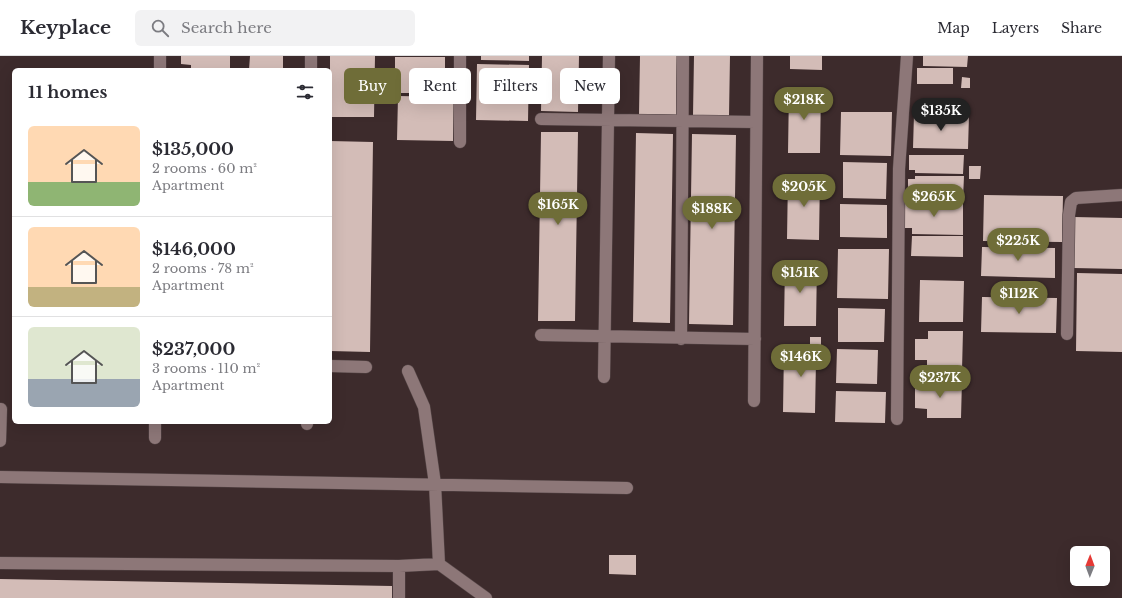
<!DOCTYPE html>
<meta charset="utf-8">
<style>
:root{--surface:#fff;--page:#f2f2f3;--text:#2b2b33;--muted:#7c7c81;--line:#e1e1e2;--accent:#6f6d38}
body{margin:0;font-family:"Libre Baskerville",serif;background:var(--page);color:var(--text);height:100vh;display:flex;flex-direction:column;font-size:15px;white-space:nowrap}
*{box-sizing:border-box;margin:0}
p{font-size:13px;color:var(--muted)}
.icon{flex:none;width:22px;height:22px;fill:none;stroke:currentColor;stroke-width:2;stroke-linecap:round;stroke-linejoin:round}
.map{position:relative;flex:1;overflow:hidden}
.side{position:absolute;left:12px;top:12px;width:320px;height:356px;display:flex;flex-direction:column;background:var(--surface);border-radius:6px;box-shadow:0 4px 16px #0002}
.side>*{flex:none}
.top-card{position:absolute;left:344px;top:12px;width:380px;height:36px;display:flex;gap:8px}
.needle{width:26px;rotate:1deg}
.buttons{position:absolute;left:1070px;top:490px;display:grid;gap:8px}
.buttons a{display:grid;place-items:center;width:40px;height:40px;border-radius:6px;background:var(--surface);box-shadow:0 4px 16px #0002;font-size:20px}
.price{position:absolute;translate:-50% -34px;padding:0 9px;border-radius:14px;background:var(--accent);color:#fff;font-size:13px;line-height:26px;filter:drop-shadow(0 1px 2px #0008)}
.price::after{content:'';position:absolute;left:50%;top:24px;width:12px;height:9px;margin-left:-6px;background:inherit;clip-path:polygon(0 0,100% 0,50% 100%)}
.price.on{background:#222;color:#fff}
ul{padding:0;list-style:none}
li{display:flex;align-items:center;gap:12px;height:100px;padding:0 16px}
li+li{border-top:1px solid var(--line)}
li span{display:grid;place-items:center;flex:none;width:112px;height:80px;border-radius:6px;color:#555}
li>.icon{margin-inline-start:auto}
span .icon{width:48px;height:48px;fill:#fffc;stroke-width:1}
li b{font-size:17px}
h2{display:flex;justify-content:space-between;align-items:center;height:48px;padding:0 16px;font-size:17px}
.chip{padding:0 14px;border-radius:6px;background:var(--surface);box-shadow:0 4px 16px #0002;font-size:14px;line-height:36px}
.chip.on{background:var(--accent);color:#fff}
header{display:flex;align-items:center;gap:24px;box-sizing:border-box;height:56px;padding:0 20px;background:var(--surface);border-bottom:1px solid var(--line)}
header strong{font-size:19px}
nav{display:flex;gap:22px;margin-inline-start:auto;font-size:14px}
.search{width:280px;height:36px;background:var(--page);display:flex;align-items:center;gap:10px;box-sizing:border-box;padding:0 14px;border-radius:6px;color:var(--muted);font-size:15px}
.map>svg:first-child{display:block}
.building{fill:#d3bcb7}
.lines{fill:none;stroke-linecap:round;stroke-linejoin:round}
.minor-casing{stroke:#564748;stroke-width:13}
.minor{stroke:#8d7778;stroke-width:12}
</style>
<header>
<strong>Keyplace</strong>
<div class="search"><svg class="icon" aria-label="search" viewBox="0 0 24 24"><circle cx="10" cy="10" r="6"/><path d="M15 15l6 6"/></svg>Search here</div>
<nav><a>Map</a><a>Layers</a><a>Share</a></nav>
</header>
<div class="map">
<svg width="1122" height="542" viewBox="0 0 1122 542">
<rect width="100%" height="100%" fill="#3d2b2c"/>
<path class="building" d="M181 0H230V14H191V9L181 8Z
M250 0H283V14H249Z
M330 0H375L374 61H330Z
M481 0H529V5L481 4Z
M542 0H579L578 56 541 55Z
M640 0H677L676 59 639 58Z
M694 0H730L729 60 693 59Z
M790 0H822V14L790 13Z
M923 0H968L967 11 923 10Z
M395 1H445V37H395Z
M477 8 529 9 528 65 476 64Z
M917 12H953V28H917Z
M962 21 970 22V32H961Z
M789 33H821L820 97H788Z
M398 40 454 41 453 85 397 84Z
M841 56H892L891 100 840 99Z
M914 58 969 59 968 93 913 92Z
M541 76H578L575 265H538Z
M636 77 673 78 670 267 633 266Z
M692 78 736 79 733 269 689 268Z
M330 85 373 86 370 296 330 295Z
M909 99H964L963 118 915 117V114H909Z
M843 106 887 107 886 143 843 142Z
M969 110H981L980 123H969Z
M788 120H820L819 184 787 183Z
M915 120H964L963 143 915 142V138H908V123H915Z
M984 139 1063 140 1062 186 983 185Z
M905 145 963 146V179L912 178V172H904Z
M840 148 887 149V182L840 181Z
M1074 161 1122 162V213L1073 212Z
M912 180H963V201L911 200Z
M982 191 1055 192V222L981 220Z
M838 193H889L888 243 837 242Z
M785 206H817L816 270H784Z
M1077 217 1122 218V296L1076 295Z
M920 224 964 225 963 266H919Z
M982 241 1057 242 1056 277 981 276Z
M838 252 885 253 884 286H838Z
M928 275H963L962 314 927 313V304H915V283H928Z
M810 281H821V305H816L815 357 783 356 784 292 810 293Z
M837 293 878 294 877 328 836 327Z
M927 323 962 324 961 362H927V353L915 352V331L927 332Z
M836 335 886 336 885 367 835 366Z
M609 499H636V519L609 518Z
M0 523 392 530V542H0Z"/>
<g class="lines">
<g class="minor-casing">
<path id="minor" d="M160 14V0
M311 14V0
M541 63 756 66
M460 86V0
M1067 278 1069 159 1071 146 1076 142 1122 139
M541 279 755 283
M681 283 683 0
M330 310 366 311
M604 321 609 0
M754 345 757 0
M897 363 899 113 907 0
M307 368V366
M155 382V366
M0 385 1 353
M0 421 627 432
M0 507 399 510 439 508 435 428 424 351 408 315
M439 508 486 542
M399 510V542"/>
</g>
<use href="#minor" class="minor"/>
</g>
</svg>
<div class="buttons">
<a><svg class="needle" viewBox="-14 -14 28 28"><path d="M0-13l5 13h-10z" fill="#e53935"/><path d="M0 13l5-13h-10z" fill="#7c7c81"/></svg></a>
</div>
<b class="price" style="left:804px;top:65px">$218K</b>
<b class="price on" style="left:941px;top:76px">$135K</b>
<b class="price" style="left:804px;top:152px">$205K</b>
<b class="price" style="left:934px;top:162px">$265K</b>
<b class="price" style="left:558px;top:170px">$165K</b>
<b class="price" style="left:712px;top:174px">$188K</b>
<b class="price" style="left:1018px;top:206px">$225K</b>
<b class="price" style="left:800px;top:238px">$151K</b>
<b class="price" style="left:1019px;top:259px">$112K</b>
<b class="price" style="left:801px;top:322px">$146K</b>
<b class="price" style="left:940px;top:343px">$237K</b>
<div class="top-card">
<a class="chip on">Buy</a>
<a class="chip">Rent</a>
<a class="chip">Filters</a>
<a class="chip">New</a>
</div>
<section class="side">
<h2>11 homes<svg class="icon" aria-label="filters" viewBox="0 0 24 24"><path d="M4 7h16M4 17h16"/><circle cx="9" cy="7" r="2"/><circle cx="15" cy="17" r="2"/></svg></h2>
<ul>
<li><span style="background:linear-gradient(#ffd9b3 70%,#8fb573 0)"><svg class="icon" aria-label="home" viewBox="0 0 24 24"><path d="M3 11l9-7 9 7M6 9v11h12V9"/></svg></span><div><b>$135,000</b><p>2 rooms · 60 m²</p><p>Apartment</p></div></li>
<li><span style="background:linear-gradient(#ffd9b3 75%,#c2b280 0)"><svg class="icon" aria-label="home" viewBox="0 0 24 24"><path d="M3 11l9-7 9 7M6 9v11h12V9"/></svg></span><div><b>$146,000</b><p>2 rooms · 78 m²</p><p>Apartment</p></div></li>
<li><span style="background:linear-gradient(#dfe7d0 65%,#9aa5b1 0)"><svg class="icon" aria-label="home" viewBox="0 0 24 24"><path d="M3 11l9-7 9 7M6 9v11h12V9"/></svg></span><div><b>$237,000</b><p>3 rooms · 110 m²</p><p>Apartment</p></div></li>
</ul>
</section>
</div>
